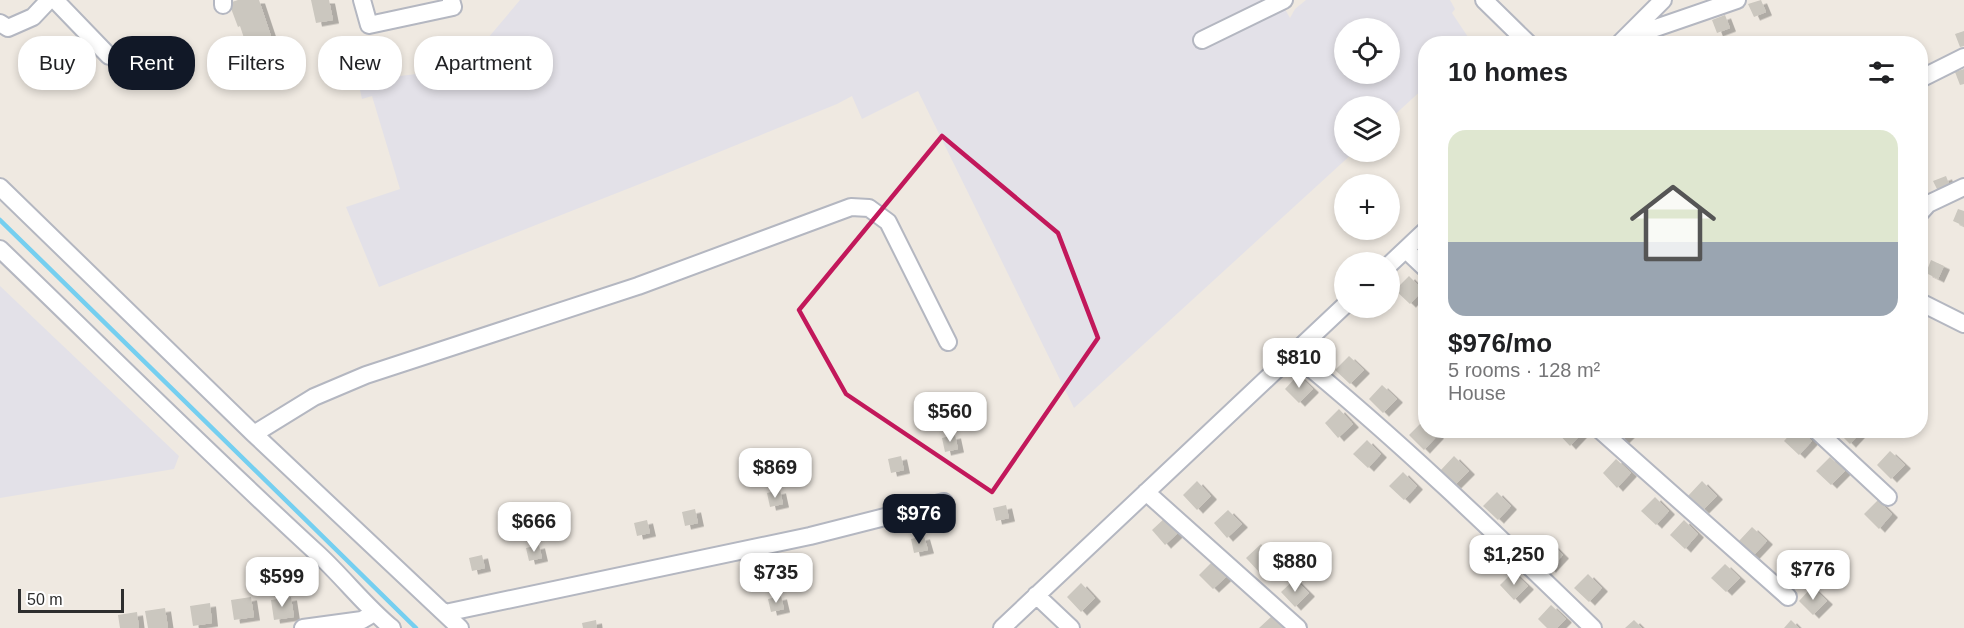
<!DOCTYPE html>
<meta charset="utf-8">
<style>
:root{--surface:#fff;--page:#f6f6f6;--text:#202124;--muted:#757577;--line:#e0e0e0;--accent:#111827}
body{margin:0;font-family:Arial,sans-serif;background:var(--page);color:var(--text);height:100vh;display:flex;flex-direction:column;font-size:22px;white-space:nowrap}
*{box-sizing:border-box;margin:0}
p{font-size:20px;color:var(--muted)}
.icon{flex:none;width:33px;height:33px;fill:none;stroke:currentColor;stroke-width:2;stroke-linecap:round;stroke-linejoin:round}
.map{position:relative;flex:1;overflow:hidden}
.sheet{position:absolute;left:1418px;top:36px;width:510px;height:402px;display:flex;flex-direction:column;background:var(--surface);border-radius:24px;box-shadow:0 3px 9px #0003}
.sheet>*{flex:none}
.top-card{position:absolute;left:18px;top:36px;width:570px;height:54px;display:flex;gap:12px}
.controls{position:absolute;left:1334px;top:18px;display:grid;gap:12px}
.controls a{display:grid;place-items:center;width:66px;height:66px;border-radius:50%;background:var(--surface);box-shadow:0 3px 9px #0003;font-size:30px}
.scale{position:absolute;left:18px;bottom:15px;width:106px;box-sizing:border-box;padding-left:6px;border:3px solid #2e2e2e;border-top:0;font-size:16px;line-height:21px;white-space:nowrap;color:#2e2e2e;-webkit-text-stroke:4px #fff;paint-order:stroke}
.price{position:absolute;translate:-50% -51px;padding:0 14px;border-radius:12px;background:#fff;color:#222;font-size:20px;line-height:39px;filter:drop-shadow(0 2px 3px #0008)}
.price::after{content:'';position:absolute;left:50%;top:36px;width:18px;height:14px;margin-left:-9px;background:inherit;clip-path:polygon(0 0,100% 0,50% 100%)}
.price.current{background:var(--accent);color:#fff}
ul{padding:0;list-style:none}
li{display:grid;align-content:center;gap:12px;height:318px;padding:0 30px}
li+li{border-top:2px solid var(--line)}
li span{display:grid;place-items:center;height:186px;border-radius:18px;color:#555}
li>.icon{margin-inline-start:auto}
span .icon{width:108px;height:108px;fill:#fffc;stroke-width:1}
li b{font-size:26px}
h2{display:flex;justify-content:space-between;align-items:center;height:72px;padding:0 30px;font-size:26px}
.pill{padding:0 21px;border-radius:24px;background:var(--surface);box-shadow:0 3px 9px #0003;font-size:21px;line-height:54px}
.pill.current{background:var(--accent);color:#fff}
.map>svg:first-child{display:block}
.industrial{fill:#e3e1e8;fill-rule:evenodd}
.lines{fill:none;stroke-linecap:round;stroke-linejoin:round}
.stream{stroke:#75cff0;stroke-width:4.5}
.building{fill:#cbc7bf;filter:url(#shadow)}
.minor-casing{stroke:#b4b7c1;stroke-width:20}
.minor{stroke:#fff;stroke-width:16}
.marked{fill:none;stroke:#c2185b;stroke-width:4.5;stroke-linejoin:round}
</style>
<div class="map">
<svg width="1964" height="628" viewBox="0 0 1964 628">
<defs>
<filter id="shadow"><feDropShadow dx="6" dy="3.5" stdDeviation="0" flood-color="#0004"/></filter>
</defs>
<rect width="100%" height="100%" fill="#efe9e1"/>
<path class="industrial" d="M520 0H1280L1290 18 1295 9 1306 0H1450L1455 9 1452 13 1472 43 1425 44V87L1389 120V106H1344V152H1354L1074 408 918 91 862 119 852 96 837 104 660 176 379 287 346 207 400 189 372 96 362 99 358 81 492 65 488 38ZM1344 28H1389V74H1344Z
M0 286 179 456 174 469 0 498Z"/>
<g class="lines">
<path class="stream" d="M0 220 416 628"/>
</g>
<path class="building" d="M238 0H259L276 51 251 59 240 26 238 27 229 3Z
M311 0H329L333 20 316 23Z
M1761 0 1766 12 1754 17 1748 4Z
M1725 15 1730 28 1717 33 1712 20Z
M1964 31V46L1960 47 1955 34Z
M1964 69V84L1960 85 1955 72Z
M1946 176 1951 189 1939 193 1933 181Z
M1958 209 1964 211V226L1953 221Z
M1931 260 1944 266 1938 279 1926 273Z
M1409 276 1423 290 1410 304 1395 290Z
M1349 356 1364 370 1350 384 1335 370Z
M1298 375 1313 389 1299 403 1285 389Z
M1382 385 1397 399 1383 413 1369 399Z
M1339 409 1353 424 1338 438 1325 423Z
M1423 421 1425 430H1433L1438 435 1424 450 1409 435Z
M1555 430H1585L1570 446Z
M1613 430H1633L1623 440Z
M1794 430H1801L1812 441 1799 455 1784 441Z
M1836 430H1863L1850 444Z
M955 435 958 449 945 452 942 438Z
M1367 440 1381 454 1368 468 1353 454Z
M1890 451 1905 465 1891 479 1877 465Z
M901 456 904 470 891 473 888 459Z
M1454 456 1469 471 1455 485 1440 471Z
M1830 457 1845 471 1831 485 1816 471Z
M1616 459 1631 473 1617 488 1603 473Z
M1403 472 1417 486 1404 500 1389 486Z
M1197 481 1211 496 1197 510 1183 495Z
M1702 481 1717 496 1703 510 1688 496Z
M780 490 783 504 770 507 767 493Z
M1497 492 1511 506 1498 520 1483 506Z
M1655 497 1669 511 1656 525 1641 511Z
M1878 500 1892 514 1879 529 1864 514Z
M1006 505 1009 518 996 521 993 508Z
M695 509 698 523 685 526 682 512Z
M1228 510 1242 524 1227 538 1214 523Z
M1166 517 1180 531 1165 545 1152 530Z
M647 520 650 533 637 536 634 523Z
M1684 520 1698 534 1685 549 1670 535Z
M1752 527 1767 541 1753 556 1739 541Z
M924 536 928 550 914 553 911 539Z
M1549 541 1563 555 1550 569 1535 555Z
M1261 544 1274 559 1260 573 1246 558Z
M539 545 542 558 529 561 526 548Z
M482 555 485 568 472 571 469 558Z
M1213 561 1227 576 1213 589 1199 575Z
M1725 564 1740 578 1726 592 1711 578Z
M1513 572 1528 586 1514 600 1500 585Z
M1588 574 1602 588 1589 602 1574 588Z
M1295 579 1309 593 1295 607 1281 592Z
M1081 583 1095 598 1081 612 1067 597Z
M1812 587 1827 601 1813 615 1799 601Z
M781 596 784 609 771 612 768 599Z
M251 597 254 617 234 620 231 600Z
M291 597 294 617 274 620 271 600Z
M210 603 212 623 193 626 190 606Z
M1551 605 1566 619 1557 628H1547L1538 619Z
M165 608 168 628H148L145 611Z
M137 612 139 628H120L118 615Z
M1272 616 1283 628H1259Z
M596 620 597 628H583L582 623Z
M1634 620 1642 628H1625Z
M1791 620 1799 628H1784Z"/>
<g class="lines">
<g class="minor-casing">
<path id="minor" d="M55 0 109 56
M223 0V5
M362 0 369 25 453 7 451 0
M1484 0 1529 44
M0 23 8 28 33 17 49 0
M1202 40 1284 0
M1619 44 1663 0
M1631 44 1647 31 1737 0
M1920 79 1964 57
M0 187 254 434 460 628
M1920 213 1928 204 1964 187
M0 249C106 351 210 455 318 554 344 578 365 606 392 628
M1406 250 1425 268
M1389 265 1425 231
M1920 302 1964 324
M1292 353C1398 439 1496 534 1593 628
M1600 430 1788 597
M1816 430 1888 497
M254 434 314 397 366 375 638 286 851 207 869 208 888 222 948 342
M1146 492 1298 628
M1036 595 1071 628
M445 613 810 536 944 502
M303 628 362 620 374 613
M1002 628 1344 306"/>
</g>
<use href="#minor" class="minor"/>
</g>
<path class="marked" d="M942 136 1058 233 1098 338 992 492 846 394 799 310Z"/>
</svg>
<div class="controls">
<a><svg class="icon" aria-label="locate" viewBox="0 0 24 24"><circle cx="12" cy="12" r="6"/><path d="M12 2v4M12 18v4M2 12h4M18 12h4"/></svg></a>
<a><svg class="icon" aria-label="layers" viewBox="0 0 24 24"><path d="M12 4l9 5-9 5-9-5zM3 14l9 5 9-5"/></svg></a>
<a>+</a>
<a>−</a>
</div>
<div class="scale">50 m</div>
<b class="price" style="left:1299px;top:389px">$810</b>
<b class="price" style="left:950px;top:443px">$560</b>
<b class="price" style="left:775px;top:499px">$869</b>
<b class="price current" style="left:919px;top:545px">$976</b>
<b class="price" style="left:534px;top:553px">$666</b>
<b class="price" style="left:1514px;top:586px">$1,250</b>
<b class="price" style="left:1295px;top:593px">$880</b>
<b class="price" style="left:1813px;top:601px">$776</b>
<b class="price" style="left:776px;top:604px">$735</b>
<b class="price" style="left:282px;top:608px">$599</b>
<div class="top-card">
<a class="pill">Buy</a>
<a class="pill current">Rent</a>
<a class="pill">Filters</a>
<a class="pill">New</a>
<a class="pill">Apartment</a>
</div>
<section class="sheet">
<h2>10 homes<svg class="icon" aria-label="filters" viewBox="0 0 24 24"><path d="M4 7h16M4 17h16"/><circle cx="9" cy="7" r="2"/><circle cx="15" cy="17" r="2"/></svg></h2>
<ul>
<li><span style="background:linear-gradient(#dfe7d0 60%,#9aa5b1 0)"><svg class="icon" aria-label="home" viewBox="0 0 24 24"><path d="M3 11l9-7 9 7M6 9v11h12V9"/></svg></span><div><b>$976/mo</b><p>5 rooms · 128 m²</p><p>House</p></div></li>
</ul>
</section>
</div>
